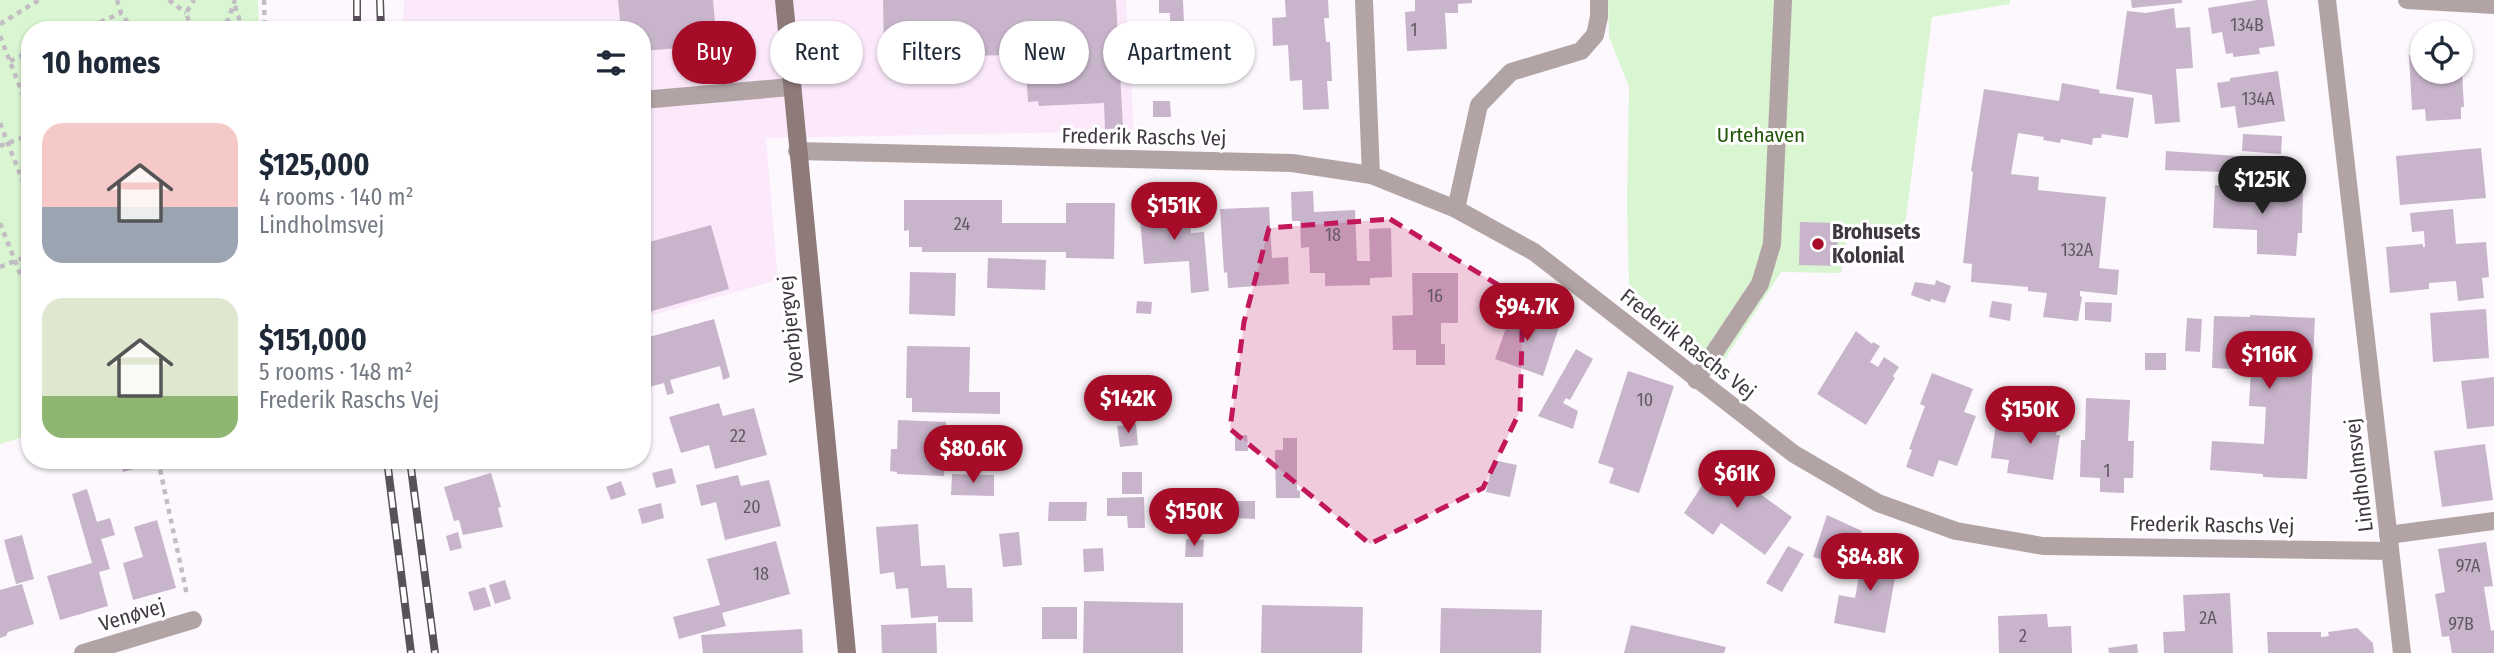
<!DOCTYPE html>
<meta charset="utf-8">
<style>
:root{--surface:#fff;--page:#f2f2f3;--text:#1f2937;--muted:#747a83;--accent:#a60c28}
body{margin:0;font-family:"Fira Sans Condensed",sans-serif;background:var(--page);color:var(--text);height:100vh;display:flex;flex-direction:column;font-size:26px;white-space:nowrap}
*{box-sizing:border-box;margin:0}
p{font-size:23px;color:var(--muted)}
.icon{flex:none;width:38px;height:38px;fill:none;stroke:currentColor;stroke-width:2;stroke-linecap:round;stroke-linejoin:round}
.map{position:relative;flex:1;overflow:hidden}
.details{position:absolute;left:21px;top:21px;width:630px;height:448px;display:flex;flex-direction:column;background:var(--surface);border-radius:28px;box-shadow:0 2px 5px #0004}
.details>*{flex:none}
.banner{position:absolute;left:672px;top:21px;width:665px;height:63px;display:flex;gap:14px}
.tools{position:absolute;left:2410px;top:21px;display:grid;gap:14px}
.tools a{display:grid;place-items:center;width:63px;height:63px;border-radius:50%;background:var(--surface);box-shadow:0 2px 5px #0004;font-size:35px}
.price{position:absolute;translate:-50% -60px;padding:0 16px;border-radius:24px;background:var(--accent);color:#fff;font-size:23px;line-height:46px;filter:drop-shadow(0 2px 4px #0008)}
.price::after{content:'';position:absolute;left:50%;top:42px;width:21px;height:16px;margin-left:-10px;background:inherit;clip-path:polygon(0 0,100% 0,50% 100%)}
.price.current{background:#222;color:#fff}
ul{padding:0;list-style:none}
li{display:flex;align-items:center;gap:21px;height:175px;padding:0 21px}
li span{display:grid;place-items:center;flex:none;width:196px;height:140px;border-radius:21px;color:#555}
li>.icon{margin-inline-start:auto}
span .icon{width:84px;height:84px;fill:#fffc;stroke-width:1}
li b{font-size:30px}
h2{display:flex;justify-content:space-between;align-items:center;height:84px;padding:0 21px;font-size:30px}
.tag{padding:0 24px;border-radius:32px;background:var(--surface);box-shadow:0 2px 5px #0004;font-size:24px;line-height:63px}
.tag.current{background:var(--accent);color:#fff}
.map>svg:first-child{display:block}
.industrial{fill:#fbe9fb}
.green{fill:#daf5d1}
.building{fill:#c8b5cb}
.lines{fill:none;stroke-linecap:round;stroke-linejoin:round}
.path{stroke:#c2bdc3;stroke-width:4.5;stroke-dasharray:5 5;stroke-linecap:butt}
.lane{stroke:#b2a4a4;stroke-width:18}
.street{stroke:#b2a4a4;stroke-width:18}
.secondary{stroke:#8f7a7a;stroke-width:18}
.rail-casing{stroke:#585159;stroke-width:8}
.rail{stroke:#fff;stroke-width:5;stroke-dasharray:16;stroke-linecap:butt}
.marked{fill:#c2185b;fill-opacity:0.2;stroke:#c2185b;stroke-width:5;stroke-dasharray:14 9;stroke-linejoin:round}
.poi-dot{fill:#a60c28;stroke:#fff;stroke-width:2.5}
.labels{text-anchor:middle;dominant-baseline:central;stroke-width:6;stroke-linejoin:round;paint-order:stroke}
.number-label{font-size:18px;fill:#635864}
.park-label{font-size:21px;fill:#225608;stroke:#fff}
.street-label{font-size:21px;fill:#413942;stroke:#fff}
.poi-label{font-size:21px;font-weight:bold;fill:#413942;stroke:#fff;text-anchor:start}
</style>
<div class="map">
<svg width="2494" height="653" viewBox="0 0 2494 653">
<rect width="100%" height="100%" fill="#fcf8fd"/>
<path class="industrial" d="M404 0H1126L1134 131 766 138 778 280 642 318V30H403Z"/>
<path class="green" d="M0 0H258L259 30H30V435L0 444Z
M1608 0H2010V4L1932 17 1905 225 1847 237 1841 273 1781 272 1721 365 1629 286 1627 206 1629 87 1609 37Z"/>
<path class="building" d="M618 0H713L717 45 642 51V30H621Z
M883 0H1116L1123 128 1105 129 1104 103 1039 106 1038 101 1028 102 1025 55 884 57Z
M1159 0H1183L1184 23H1170V13H1159Z
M1285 0H1328L1329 18H1324L1326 42H1330L1332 81H1327L1329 109 1303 110 1302 80 1290 81 1288 45 1273 46 1272 18 1286 17Z
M1415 0H1472V3L1458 4V13H1445L1447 49 1407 51 1405 12 1415 11Z
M2131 0H2182V3L2132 8Z
M2257 0H2267L2275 46 2259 48 2260 54 2233 57V53L2226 54 2222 32 2212 34 2208 8Z
M2174 8 2176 28 2190 27 2193 68 2176 69 2180 122 2155 124 2152 95 2116 89 2127 11 2146 13Z
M2422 54V72H2462L2464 107H2461V119L2426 121 2425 109 2412 110 2409 55Z
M2278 71 2285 121 2238 128 2235 106 2221 108 2217 83 2230 81V78Z
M2062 83 2100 90 2099 93 2134 98 2128 138 2102 134 2101 138H2093L2092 145 2061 139 2060 143 2043 140 2044 137 2018 133 2011 174 2039 177 2038 190 2106 197 2099 268 2119 270 2117 295 2080 291V296L2082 297 2078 321 2043 317 2047 293 2028 291V287L1971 282 1972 264 1963 263 1973 172 1971 171 1984 89 2059 101Z
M1153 101H1170L1171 117H1153Z
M642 122H644L649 179H642Z
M2243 134 2282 136 2281 154 2242 151Z
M2481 148 2486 198 2400 205 2396 156Z
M2166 151 2250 157V173L2165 170Z
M2215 185 2303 189 2302 233H2298L2296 256 2257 254V230L2213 228Z
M1313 191 1314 212 1355 210 1357 261H1370L1369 229 1391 228 1392 277 1370 278V285L1325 286V273H1310L1309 247 1301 248 1300 221H1292L1291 192Z
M904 200H1002V223H1066V203H1115L1114 259 1066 258V252H922V247H909V230L904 231Z
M1189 205 1191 233 1204 232 1209 291 1191 293 1189 261 1144 264 1139 209Z
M1269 207 1272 258 1288 257 1289 284 1228 288 1227 272 1224 273 1220 209Z
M2453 209 2456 244 2486 242 2489 277 2482 278 2484 298 2458 301 2456 281 2429 283V289L2390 293 2386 247 2423 244V247H2425L2424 231 2412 232 2410 213Z
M1800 222 1838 223 1837 266 1799 265Z
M711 225 729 289 642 314V244Z
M988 258 1046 260 1045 290 987 288Z
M910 272 956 273 955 316 909 314Z
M1412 273H1458V323H1441V344H1445V365H1416V350H1393L1392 316 1413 315Z
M1936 280 1951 286 1945 303 1931 299 1930 302 1911 295 1915 282 1935 285Z
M1137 301 1152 302 1151 314 1136 313Z
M1992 301 2012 304 2010 321 1989 317Z
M2085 302 2112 303 2111 322 2085 320Z
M2486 309 2489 358 2433 362 2430 313Z
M1512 311 1559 327 1543 376 1495 359Z
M2250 315 2315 318 2307 479 2263 477V474L2210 470 2212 441 2264 444 2266 407 2249 406 2251 370 2212 368 2214 316 2250 317Z
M2187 318 2202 319 2200 352 2185 351Z
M714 319 730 377 723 380 720 366 670 380 674 393 667 395 664 383 642 389V339Z
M1856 331 1872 344 1873 342 1880 346 1870 362 1878 367 1884 357 1899 367 1893 376 1895 378 1866 425 1817 394Z
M907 346 970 347 969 392H1000V414L912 412V398H906Z
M1576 349 1593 359 1570 400 1566 398 1563 403 1578 411 1573 429 1538 416Z
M2145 353H2166V370H2145Z
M1628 371 1674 386 1639 493 1609 483 1614 468 1598 463Z
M1932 373 1973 389 1964 412 1976 416 1957 466 1939 460 1933 477 1906 467 1912 450 1909 449 1925 406 1920 404Z
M2494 377V426L2467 429 2461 381Z
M1109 388 1133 389 1132 411H1108Z
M2086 398 2130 400 2128 441H2134L2133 478H2124V493L2100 492V478L2080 477 2081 440H2085Z
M719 403 723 416 754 408 767 455 715 469 709 445 681 453 669 417Z
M2036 408 2060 412 2056 435H2060L2053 480 2007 473 2009 460 1991 458 1996 424 2032 430Z
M898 420 946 422 944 476 897 474V472L890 471 891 449H897Z
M1136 424 1138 445 1120 447 1117 426Z
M1247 435 1248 451H1235V436Z
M1283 438H1297V490L1300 491V498H1276L1275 450H1283Z
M2485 444 2493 500 2442 507 2434 451Z
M120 460H140L142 467 123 472Z
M1493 460 1517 465 1510 497 1486 492Z
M1717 463 1792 517 1765 555 1721 523 1713 535 1684 513Z
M672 468 676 483 656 488 652 473Z
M1122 472H1142V494H1122Z
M491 473 501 507 498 508 503 527 463 535 459 520 454 521 444 487Z
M952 474 994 475V496L951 495Z
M738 475 741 486 769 480 781 526 725 540 716 502 701 506 696 485Z
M621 481 626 495 611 500 606 487Z
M87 489 97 522 110 518 115 535 101 539 110 569 99 572 108 606 60 620 47 576 92 563 72 494Z
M1144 497 1145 528H1128L1127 516H1107V498Z
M1235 501H1255V519L1234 518Z
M1049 502H1087L1086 521H1048Z
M661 503 664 518 642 524 638 509Z
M1827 515 1862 531 1854 554 1845 551 1840 565 1813 557Z
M157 520 176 588 133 600 123 563 143 557 134 527Z
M918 524 921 566 945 565 947 588H972L973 622H938V616L911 618 908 588 896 589 894 572 880 574 876 527Z
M458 532 462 548 450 551 446 536Z
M1019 532 1022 565 1003 567 999 534Z
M22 535 34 579 16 584 4 540Z
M1186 539 1204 540 1203 557H1185Z
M776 541 790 594 722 613 726 626 679 639 673 617 720 605 707 559Z
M2486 542 2493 586 2484 587 2491 631 2494 630V653H2452L2449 636 2442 637 2435 594 2445 592 2438 549Z
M1865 544 1899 556 1885 633 1834 623 1839 595 1855 598Z
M1788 546 1804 554 1782 592 1766 583Z
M1103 548 1104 571 1084 572 1083 549Z
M505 580 511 599 495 604 489 585Z
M22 584 34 624 8 632 6 636 0 638V590Z
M485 587 491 606 474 611 468 592Z
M2230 593 2233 653H2164L2163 632 2185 631 2183 595Z
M1084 601 1183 603V653H1083Z
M1262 605 1363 607 1362 653H1261Z
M1042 607H1077V639H1042Z
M1441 608 1542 610 1541 653H1440Z
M2047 614 2048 627 2071 626 2072 653H1999L1998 616Z
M936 623 937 653H882L881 625Z
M1631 625 1726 647 1724 653H1624Z
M2357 628 2373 643 2374 653H2268L2267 632H2321V637L2329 636 2328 632Z
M802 629 803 653H703L701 635Z
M2137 644 2138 653H2109L2108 648Z"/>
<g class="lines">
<path class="path" d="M117 0 121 13 133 30
M169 0 186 13
M264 0 265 30
M235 6 239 18 240 30
M0 24 39 0
M82 30 121 13
M192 30 186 13 194 0
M220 30 228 20 235 0
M0 36 30 113
M10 61 30 52
M0 123 30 200
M0 146 30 135
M0 223 21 276
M0 267 30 255
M158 460 187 595"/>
<path class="lane" d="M642 100 791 87
M1456 209 1479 105 1511 72 1581 51 1595 35 1599 17V0
M1696 380 1760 284 1772 244 1783 0
M2388 535 2494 521"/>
<path class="street" d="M1364 0 1371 175
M2327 0 2402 653
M2407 0 2494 5
M797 151 1292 163 1371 175 1456 209 1534 252 1794 454 1878 503 1956 531 2043 546 2390 551
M83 653 193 620"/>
<path class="secondary" d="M784 0 847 653"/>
<g class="rail-casing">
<path id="rail" d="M357 0V30
M380 0 381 30
M387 460 411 653
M410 460 435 653"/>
</g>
<use href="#rail" class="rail"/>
</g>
<path class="marked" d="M1390 219 1523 300 1520 411 1483 488 1370 544 1230 429 1244 322 1269 228Z"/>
<circle class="poi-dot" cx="1818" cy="244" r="7"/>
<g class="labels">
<g class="number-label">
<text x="2247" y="25">134B</text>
<text x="1414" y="30">1</text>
<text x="2258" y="99">134A</text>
<text x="962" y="224">24</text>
<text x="1333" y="235">18</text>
<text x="2077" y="250">132A</text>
<text x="1435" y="296">16</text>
<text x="1645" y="400">10</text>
<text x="738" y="436">22</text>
<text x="2107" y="471">1</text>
<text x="752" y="507">20</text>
<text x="2468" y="566">97A</text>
<text x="761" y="574">18</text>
<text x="2208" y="618">2A</text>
<text x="2461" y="624">97B</text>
<text x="2023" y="636">2</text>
</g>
<g class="park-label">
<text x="1761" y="135">Urtehaven</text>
</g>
<g class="street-label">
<text transform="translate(1144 137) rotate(1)">Frederik Raschs Vej</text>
<text transform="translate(791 329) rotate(-96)">Voerbjergvej</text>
<text transform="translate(1688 344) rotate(38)">Frederik Raschs Vej</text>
<text transform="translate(2359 475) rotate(-97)">Lindholmsvej</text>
<text transform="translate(2212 525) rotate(1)">Frederik Raschs Vej</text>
<text transform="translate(132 615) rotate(-17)">Venøvej</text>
</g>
<g class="poi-label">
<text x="1832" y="232">Brohusets<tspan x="1832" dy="24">Kolonial</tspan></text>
</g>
</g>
</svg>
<div class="tools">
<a><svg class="icon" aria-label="locate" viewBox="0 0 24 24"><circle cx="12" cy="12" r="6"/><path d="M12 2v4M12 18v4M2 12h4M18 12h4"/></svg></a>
</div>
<b class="price current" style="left:2262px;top:216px">$125K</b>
<b class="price" style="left:1174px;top:242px">$151K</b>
<b class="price" style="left:1527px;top:343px">$94.7K</b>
<b class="price" style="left:2269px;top:391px">$116K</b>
<b class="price" style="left:1128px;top:435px">$142K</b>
<b class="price" style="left:2030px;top:446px">$150K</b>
<b class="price" style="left:973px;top:485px">$80.6K</b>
<b class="price" style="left:1737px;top:510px">$61K</b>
<b class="price" style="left:1194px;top:548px">$150K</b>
<b class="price" style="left:1870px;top:593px">$84.8K</b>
<div class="banner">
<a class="tag current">Buy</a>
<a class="tag">Rent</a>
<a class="tag">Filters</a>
<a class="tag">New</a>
<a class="tag">Apartment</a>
</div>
<section class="details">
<h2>10 homes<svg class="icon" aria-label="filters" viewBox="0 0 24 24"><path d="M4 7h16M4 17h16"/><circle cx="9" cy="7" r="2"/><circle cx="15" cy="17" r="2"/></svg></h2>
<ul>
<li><span style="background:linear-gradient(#f6c9c9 60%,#9aa5b1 0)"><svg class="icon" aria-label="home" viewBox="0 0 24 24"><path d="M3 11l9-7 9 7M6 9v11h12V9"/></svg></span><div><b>$125,000</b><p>4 rooms · 140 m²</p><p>Lindholmsvej</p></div></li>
<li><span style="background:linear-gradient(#dfe7d0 70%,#8fb573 0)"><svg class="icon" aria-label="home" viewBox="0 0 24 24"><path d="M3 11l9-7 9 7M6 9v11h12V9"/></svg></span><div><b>$151,000</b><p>5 rooms · 148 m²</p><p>Frederik Raschs Vej</p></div></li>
</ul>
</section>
</div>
